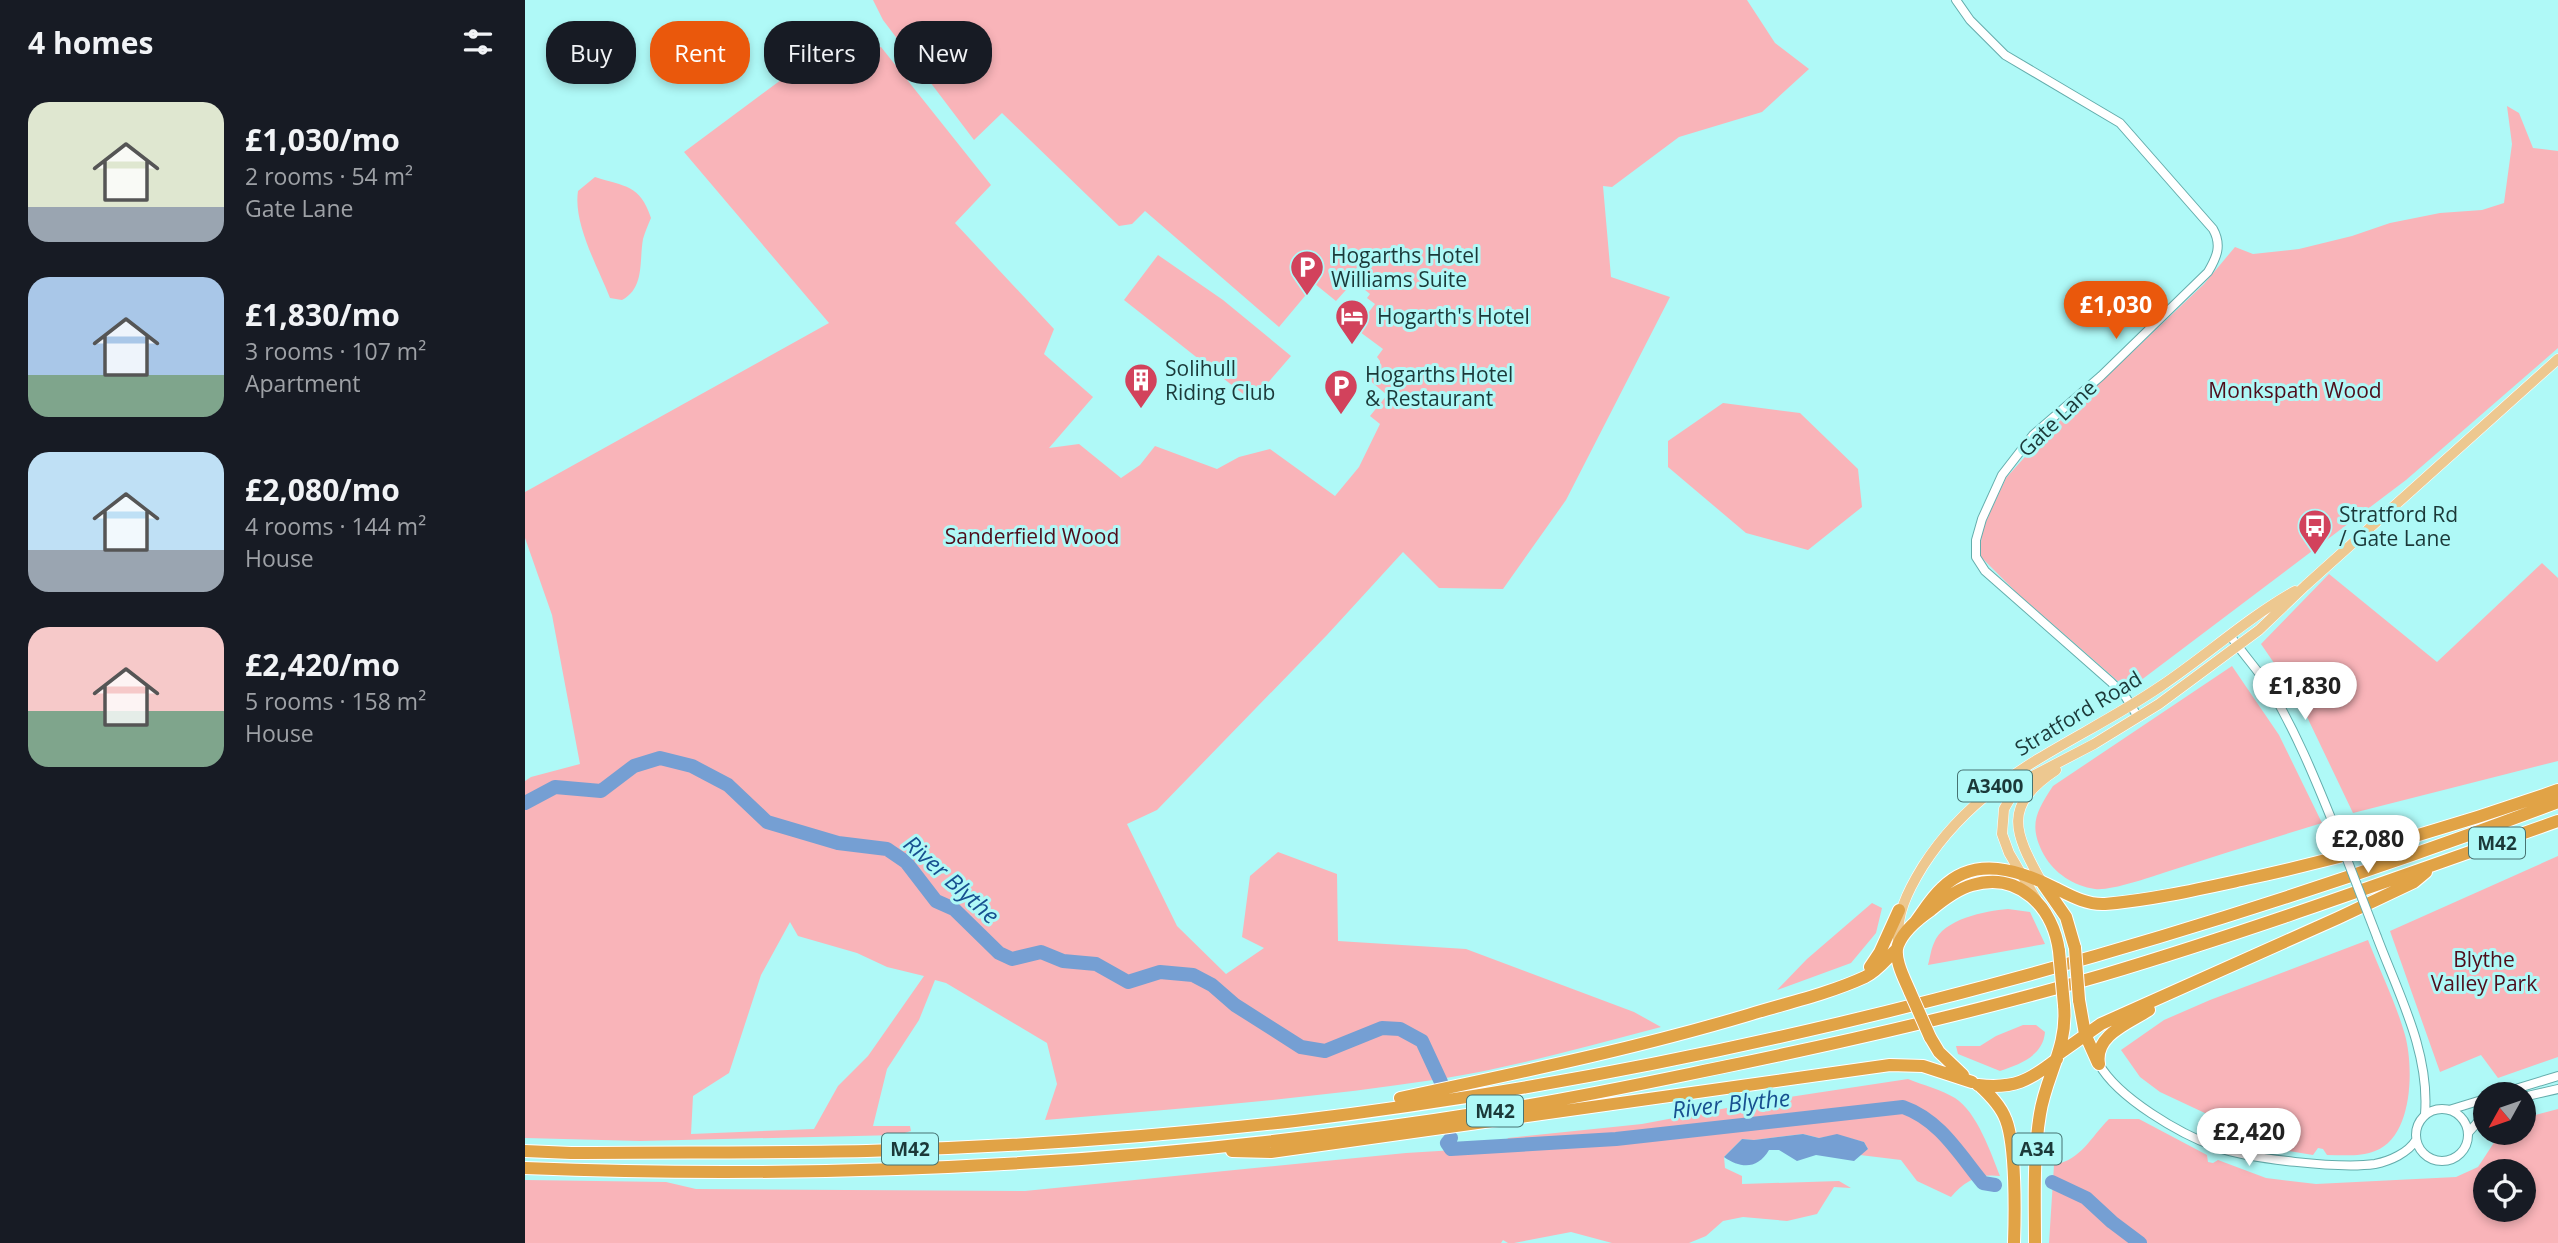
<!DOCTYPE html>
<meta charset="utf-8">
<style>
:root{--surface:#171b24;--page:#242831;--text:#f1f3f6;--muted:#9ea1a6;--accent:#ea580c}
body{margin:0;font-family:"Open Sans",sans-serif;background:var(--page);color:var(--text);height:100vh;display:flex;flex-direction:column;font-size:26px;white-space:nowrap}
*{box-sizing:border-box;margin:0}
p{font-size:23px;color:var(--muted)}
.icon{flex:none;width:38px;height:38px;fill:none;stroke:currentColor;stroke-width:2;stroke-linecap:round;stroke-linejoin:round}
.map{position:relative;flex:1;overflow:hidden}
.sheet{display:flex;flex-direction:column;background:var(--surface);width:525px}
.sheet>*{flex:none}
.hud{position:absolute;left:21px;top:21px;width:665px;height:63px;display:flex;gap:14px}
.needle{width:46px;rotate:230deg}
.fabs{position:absolute;left:1948px;top:1082px;display:grid;gap:14px}
.fabs a{display:grid;place-items:center;width:63px;height:63px;border-radius:50%;background:var(--surface);box-shadow:0 4px 10px #0003;font-size:35px}
.price{position:absolute;translate:-50% -60px;padding:0 16px;border-radius:24px;background:#fff;color:#222;font-size:23px;line-height:46px;filter:drop-shadow(0 2px 4px #0008)}
.price::after{content:'';position:absolute;left:50%;top:42px;width:21px;height:16px;margin-left:-10px;background:inherit;clip-path:polygon(0 0,100% 0,50% 100%)}
.price.on{background:var(--accent);color:#fff}
ul{padding:0;list-style:none}
li{display:flex;align-items:center;gap:21px;height:175px;padding:0 28px}
li span{display:grid;place-items:center;flex:none;width:196px;height:140px;border-radius:21px;color:#555}
li>.icon{margin-inline-start:auto}
span .icon{width:84px;height:84px;fill:#fffc;stroke-width:1}
li b{font-size:30px}
h2{display:flex;justify-content:space-between;align-items:center;height:84px;padding:0 28px;font-size:30px}
.chip{padding:0 24px;border-radius:28px;background:var(--surface);box-shadow:0 4px 10px #0003;font-size:24px;line-height:63px}
.chip.on{background:var(--accent);color:#fff}
main{display:flex;flex:1;min-height:0}
.map>svg:first-child{display:block}
.green{fill:#f9b4b9;fill-rule:evenodd}
.water{fill:#759fd3}
.lines{fill:none;stroke-linecap:round;stroke-linejoin:round}
.river{stroke:#759fd3;stroke-width:14}
.minor-casing{stroke:#64adac;stroke-width:10}
.major-casing{stroke:#fff;stroke-width:11}
.highway-casing{stroke:#fff;stroke-width:14}
.minor{stroke:#fff;stroke-width:8}
.major{stroke:#edc890;stroke-width:10}
.highway{stroke:#e1a346;stroke-width:12}
.minor-bridge-casing{stroke:#64adac;stroke-width:10;stroke-linecap:butt}
.highway-bridge-casing{stroke:#fff;stroke-width:14;stroke-linecap:butt}
.minor-bridge{stroke:#fff;stroke-width:8}
.highway-bridge{stroke:#e1a346;stroke-width:12}
.labels{text-anchor:middle;dominant-baseline:central;stroke-width:6;stroke-linejoin:round;paint-order:stroke}
.shield{fill:#aff9f7;stroke:#477372;stroke-width:2}
.shield-label{font-size:19px;font-weight:bold;fill:#1b3939}
.poi-label{font-size:21px;fill:#1b3939;stroke:#aff9f7;text-anchor:start}
.park-label{font-size:21px;fill:#4f0d1b;stroke:#aff9f7}
.street-label{font-size:21px;fill:#1b3939;stroke:#aff9f7}
.water-label{font-size:23px;font-style:italic;fill:#175090;stroke:#aff9f7}
</style>
<main>
<section class="sheet">
<h2>4 homes<svg class="icon" aria-label="filters" viewBox="0 0 24 24"><path d="M4 7h16M4 17h16"/><circle cx="9" cy="7" r="2"/><circle cx="15" cy="17" r="2"/></svg></h2>
<ul>
<li><span style="background:linear-gradient(#dfe7d0 75%,#9aa5b1 0)"><svg class="icon" aria-label="home" viewBox="0 0 24 24"><path d="M3 11l9-7 9 7M6 9v11h12V9"/></svg></span><div><b>£1,030/mo</b><p>2 rooms · 54 m²</p><p>Gate Lane</p></div></li>
<li><span style="background:linear-gradient(#a9c7e8 70%,#7fa58c 0)"><svg class="icon" aria-label="home" viewBox="0 0 24 24"><path d="M3 11l9-7 9 7M6 9v11h12V9"/></svg></span><div><b>£1,830/mo</b><p>3 rooms · 107 m²</p><p>Apartment</p></div></li>
<li><span style="background:linear-gradient(#bfe0f5 70%,#9aa5b1 0)"><svg class="icon" aria-label="home" viewBox="0 0 24 24"><path d="M3 11l9-7 9 7M6 9v11h12V9"/></svg></span><div><b>£2,080/mo</b><p>4 rooms · 144 m²</p><p>House</p></div></li>
<li><span style="background:linear-gradient(#f6c9c9 60%,#7fa58c 0)"><svg class="icon" aria-label="home" viewBox="0 0 24 24"><path d="M3 11l9-7 9 7M6 9v11h12V9"/></svg></span><div><b>£2,420/mo</b><p>5 rooms · 158 m²</p><p>House</p></div></li>
</ul>
</section>
<div class="map">
<svg width="2033" height="1243" viewBox="0 0 2033 1243">
<rect width="100%" height="100%" fill="#aff9f7"/>
<path class="green" d="M348 0H1222L1250 43 1284 69 1237 112 1154 137 1087 187 1078 186 1086 277 1145 297 1041 500 978 589 914 588 878 552 802 635 632 810 602 824 652 926 701 974 739 948 717 937 725 876 753 852 812 874 813 941 941 949 1109 1012 1136 1027C1063 1046 990 1067 915 1079 784 1099 651 1109 520 1120L532 1084 522 1043 421 983 410 980 394 1020 362 1069 348 1126H385L386 1131 373 1135 115 1141 0 1138V781L6 777 55 764 27 615 0 538V492L304 323 159 152 264 74 356 47 466 185 430 223 529 329 519 354 568 397 524 448 554 444 596 478 615 465 630 446 692 469 714 457 745 449 810 496 834 467 855 424 845 416 862 395 842 378 855 366V361L852 357 858 349 831 329 850 304 842 298 845 294 829 281 811 301 790 284 754 327 620 211 607 224 594 226 477 113 449 140 358 20ZM265 922 273 936 332 953 362 967 399 976 343 1056 313 1086 289 1129 166 1134 168 1096 204 1073 236 975Z
M1982 106 1994 113 2008 148 2033 151V348L1881 480 1603 690 1491 592 1455 556 1457 530 1481 478 1516 439 1679 284 1710 247 1728 254 1774 249 1827 236 1865 223 1915 213 1957 210 1979 203 1987 144Z
M70 177C100 187 115 184 126 218 123 225 120 232 118 239 114 261 120 288 97 300L85 298C73 267 48 224 53 191Z
M633 255 698 300 766 356 727 401 599 300Z
M1198 403 1275 413 1333 469 1337 507 1283 550 1221 533 1143 467V441Z
M2017 563 2033 578V761L1828 813 1773 698 1736 644 1804 574 1912 662Z
M1707 666 1754 735 1797 823C1744 839 1691 856 1638 873 1623 878 1585 891 1570 889 1549 886 1529 873 1519 855 1503 825 1511 812 1528 786Z
M2033 856V1057L1973 1078 1956 1055 1915 1072 1865 931Z
M1347 903 1357 908 1351 933 1326 963 1252 990 1282 959Z
M1483 909 1505 912 1520 944 1403 965C1405 958 1406 949 1409 943 1418 919 1460 911 1483 909Z
M1843 940C1855 971 1871 1003 1880 1035 1889 1068 1888 1137 1850 1151 1835 1157 1818 1155 1802 1155L1798 1149 1793 1148 1788 1155 1751 1149 1731 1137 1635 1092 1615 1077 1596 1050 1639 1020 1685 1000Z
M1498 1025H1511L1520 1032C1518 1056 1495 1064 1475 1071L1433 1054 1431 1046H1455L1471 1036Z
M1383 1079C1398 1085 1417 1090 1430 1098 1452 1112 1466 1153 1475 1176 1454 1173 1439 1181 1426 1197L1392 1181 1376 1160 1335 1155 1343 1149 1339 1142 1312 1135 1294 1138 1278 1134 1229 1140 1217 1139 1199 1157 1200 1168 1217 1176V1184L1314 1181 1326 1188 1309 1187 1292 1214 1262 1221 1218 1217 1198 1221 1181 1236 1164 1243H1087L1046 1232 989 1243H983L978 1240 976 1243H0V1180L141 1182 171 1189 500 1191 881 1153 979 1147 983 1138 1117 1124 1239 1101Z
M2033 1109V1243H1524L1529 1165C1557 1159 1565 1138 1584 1119H1614L1682 1155 1683 1162 1688 1163 1693 1160 1741 1178 1791 1184 1931 1177 1953 1167 1976 1132H1998L1999 1118ZM1960 1171H1998V1209H1960Z"/>
<path class="water" d="M1278 1134 1294 1138 1312 1134 1339 1142 1343 1149 1329 1161 1291 1155 1272 1161 1254 1150H1244C1233 1169 1216 1169 1199 1157L1217 1139 1229 1140Z"/>
<g class="lines">
<path class="river" d="M0 803 30 787 76 791 109 766 135 758 167 766 203 785 242 822 313 843 362 849 381 862 411 901 429 909 474 953 487 959 516 952 538 961 571 964 603 982 635 972 668 975 687 985 710 1005 776 1047 800 1051 857 1028 875 1029 897 1041 916 1082
M926 1138 922 1143 926 1149 1091 1139 1378 1107C1415 1120 1434 1154 1458 1183L1470 1185
M1527 1182 1561 1198 1587 1222 1615 1243"/>
<g class="minor-casing">
<path id="minor" d="M1431 0 1445 20 1480 55 1595 123 1688 229C1697 245 1692 257 1683 272L1576 376 1508 435 1477 475 1457 519 1451 540V557L1460 571 1586 682 1600 696 1613 717
M1705 635C1717 653 1732 669 1744 687 1770 730 1789 776 1808 823
M1852 937C1873 993 1905 1052 1900 1114
M1574 1064C1593 1098 1655 1134 1691 1147 1724 1159 1815 1169 1850 1164 1865 1161 1883 1153 1891 1140
M1974 1094 2033 1076
M1998 1097 2033 1089
M1891 1135a26 26 0 1 1 52 0a26 26 0 1 1-52 0Z
M1924 1110 1960 1099
M1943 1133 1960 1114"/>
</g>
<g class="major-casing">
<path id="major" d="M1516 881C1489 832 1477 806 1531 770
M1511 899 1484 853 1477 834 1479 809 1491 788 1502 779 1569 744 1634 704 1734 630 1780 586 2033 359
M1373 945C1371 914 1382 892 1398 866 1458 772 1548 746 1636 686 1681 656 1722 618 1770 591"/>
</g>
<g class="highway-casing">
<path id="highway" d="M1518 884 1541 917 1550 948
M1391 921C1399 910 1407 897 1417 888 1450 855 1494 870 1530 888 1546 896 1562 905 1580 904 1627 900 1675 889 1721 879 1827 856 1931 826 2033 790
M1345 967 1355 952 1374 910
M1385 992C1380 980 1368 958 1373 945 1379 930 1393 919 1406 910 1418 900 1432 889 1447 885 1495 871 1528 908 1534 951
M1554 1000 1560 1034 1573 1063
M1405 1037 1414 1052 1438 1075
M1535 1053 1576 1024 1813 918 1889 882 1901 872
M1574 1064C1569 1035 1604 1023 1624 1010
M1453 1085C1489 1089 1504 1081 1532 1059
M1454 1085C1465 1095 1476 1106 1481 1120 1491 1146 1490 1214 1489 1243
M875 1098C992 1073 1109 1049 1223 1015 1262 1003 1303 994 1340 977 1353 971 1362 958 1372 949
M0 1151 46 1153C145 1152 244 1153 342 1151 485 1147 628 1137 770 1121 1202 1069 1626 955 2033 802
M707 1151 746 1152 1365 1065 1398 1066 1447 1082
M0 1168C322 1181 649 1162 968 1111 1047 1099 1125 1082 1203 1066 1329 1040 1455 1011 1578 975 1732 929 1882 874 2033 821
M1510 1243C1510 1201 1508 1156 1515 1114 1521 1075 1543 1048 1539 1005"/>
</g>
<use href="#minor" class="minor"/>
<use href="#major" class="major"/>
<use href="#highway" class="highway"/>
<g class="minor-bridge-casing">
<path id="minor-bridge" d="M1808 823 1852 937"/>
</g>
<g class="highway-bridge-casing">
<path id="highway-bridge" d="M1550 948 1554 1000
M1534 951 1539 1005
M1385 992 1405 1037"/>
</g>
<use href="#minor-bridge" class="minor-bridge"/>
<use href="#highway-bridge" class="highway-bridge"/>
</g>
<defs>
<g id="parking-pin" transform="scale(1.75)"><path d="M0 17L-7.5 6A9.5 9.5 0 1 1 7.5 6Z" fill="#d2425c" stroke="#aff9f7"/><path d="M-3.5-5.5H1a3.5 3.5 0 0 1 0 7H-1V5.5H-3.5ZM-1-3.4V-.6H.8a1.4 1.4 0 0 0 0-2.8Z" fill="#fff"/></g>
<g id="hotel-pin" transform="scale(1.75)"><path d="M0 17L-7.5 6A9.5 9.5 0 1 1 7.5 6Z" fill="#d2425c" stroke="#aff9f7"/><path d="M-6-4.5h1.5V1H6V5H4.5V3h-9V5H-6ZM-4 0a1.8 1.8 0 1 1 3.6 0ZM.5 0V-2.5h3Q6-2.5 6 0Z" fill="#fff"/></g>
<g id="building-pin" transform="scale(1.75)"><path d="M0 17L-7.5 6A9.5 9.5 0 1 1 7.5 6Z" fill="#d2425c" stroke="#aff9f7"/><path d="M-4-6H4V6H1V3H-1V6H-4ZM-2.5-4.3h1.7v1.8h-1.7ZM.8-4.3h1.7v1.8H.8ZM-2.5-1h1.7V.8h-1.7ZM.8-1h1.7V.8H.8Z" fill="#fff"/></g>
<g id="bus-pin" transform="scale(1.75)"><path d="M0 17L-7.5 6A9.5 9.5 0 1 1 7.5 6Z" fill="#d2425c" stroke="#aff9f7"/><path d="M-5-6H5V4H4V6H2V4H-2V6H-4V4H-5ZM-3.5-4V0h7V-4ZM-3.5 1.2v1.5H-2V1.2ZM2 1.2v1.5H3.5V1.2Z" fill="#fff"/></g>
</defs>
<g fill-rule="evenodd">
<use href="#parking-pin" x="782" y="267"/>
<use href="#hotel-pin" x="827" y="316"/>
<use href="#building-pin" x="616" y="380"/>
<use href="#parking-pin" x="816" y="386"/>
<use href="#bus-pin" x="1790" y="526"/>
</g>
<g class="labels">
<g class="shield">
<rect x="1433" y="770.5" width="74" height="31" rx="5"/>
<rect x="1944" y="827.5" width="56" height="31" rx="5"/>
<rect x="942" y="1095.5" width="56" height="31" rx="5"/>
<rect x="357" y="1133.5" width="56" height="31" rx="5"/>
<rect x="1487.5" y="1133.5" width="49" height="31" rx="5"/>
</g>
<g class="shield-label">
<text x="1470" y="786">A3400</text>
<text x="1972" y="843">M42</text>
<text x="970" y="1111">M42</text>
<text x="385" y="1149">M42</text>
<text x="1512" y="1149">A34</text>
</g>
<g class="poi-label">
<text x="806" y="255">Hogarths Hotel<tspan x="806" dy="24">Williams Suite</tspan></text>
<text x="852" y="316">Hogarth's Hotel</text>
<text x="640" y="368">Solihull<tspan x="640" dy="24">Riding Club</tspan></text>
<text x="840" y="374">Hogarths Hotel<tspan x="840" dy="24">&amp; Restaurant</tspan></text>
<text x="1814" y="514">Stratford Rd<tspan x="1814" dy="24">/ Gate Lane</tspan></text>
</g>
<g class="park-label">
<text x="1770" y="390">Monkspath Wood</text>
<text x="507" y="536">Sanderfield Wood</text>
<text x="1959" y="959">Blythe<tspan x="1959" dy="24">Valley Park</tspan></text>
</g>
<g class="street-label">
<text transform="translate(1532 418) rotate(-44)">Gate Lane</text>
<text transform="translate(1553 713) rotate(-31)">Stratford Road</text>
</g>
<g class="water-label">
<text transform="translate(427 879) rotate(42)">River Blythe</text>
<text transform="translate(1206 1103) rotate(-6)">River Blythe</text>
</g>
</g>
</svg>
<div class="fabs">
<a><svg class="needle" viewBox="-14 -14 28 28"><path d="M0-13l5 13h-10z" fill="#e53935"/><path d="M0 13l5-13h-10z" fill="#9ea1a6"/></svg></a>
<a><svg class="icon" aria-label="locate" viewBox="0 0 24 24"><circle cx="12" cy="12" r="6"/><path d="M12 2v4M12 18v4M2 12h4M18 12h4"/></svg></a>
</div>
<b class="price on" style="left:1591px;top:341px">£1,030</b>
<b class="price" style="left:1780px;top:722px">£1,830</b>
<b class="price" style="left:1843px;top:875px">£2,080</b>
<b class="price" style="left:1724px;top:1168px">£2,420</b>
<div class="hud">
<a class="chip">Buy</a>
<a class="chip on">Rent</a>
<a class="chip">Filters</a>
<a class="chip">New</a>
</div>
</div>
</main>
